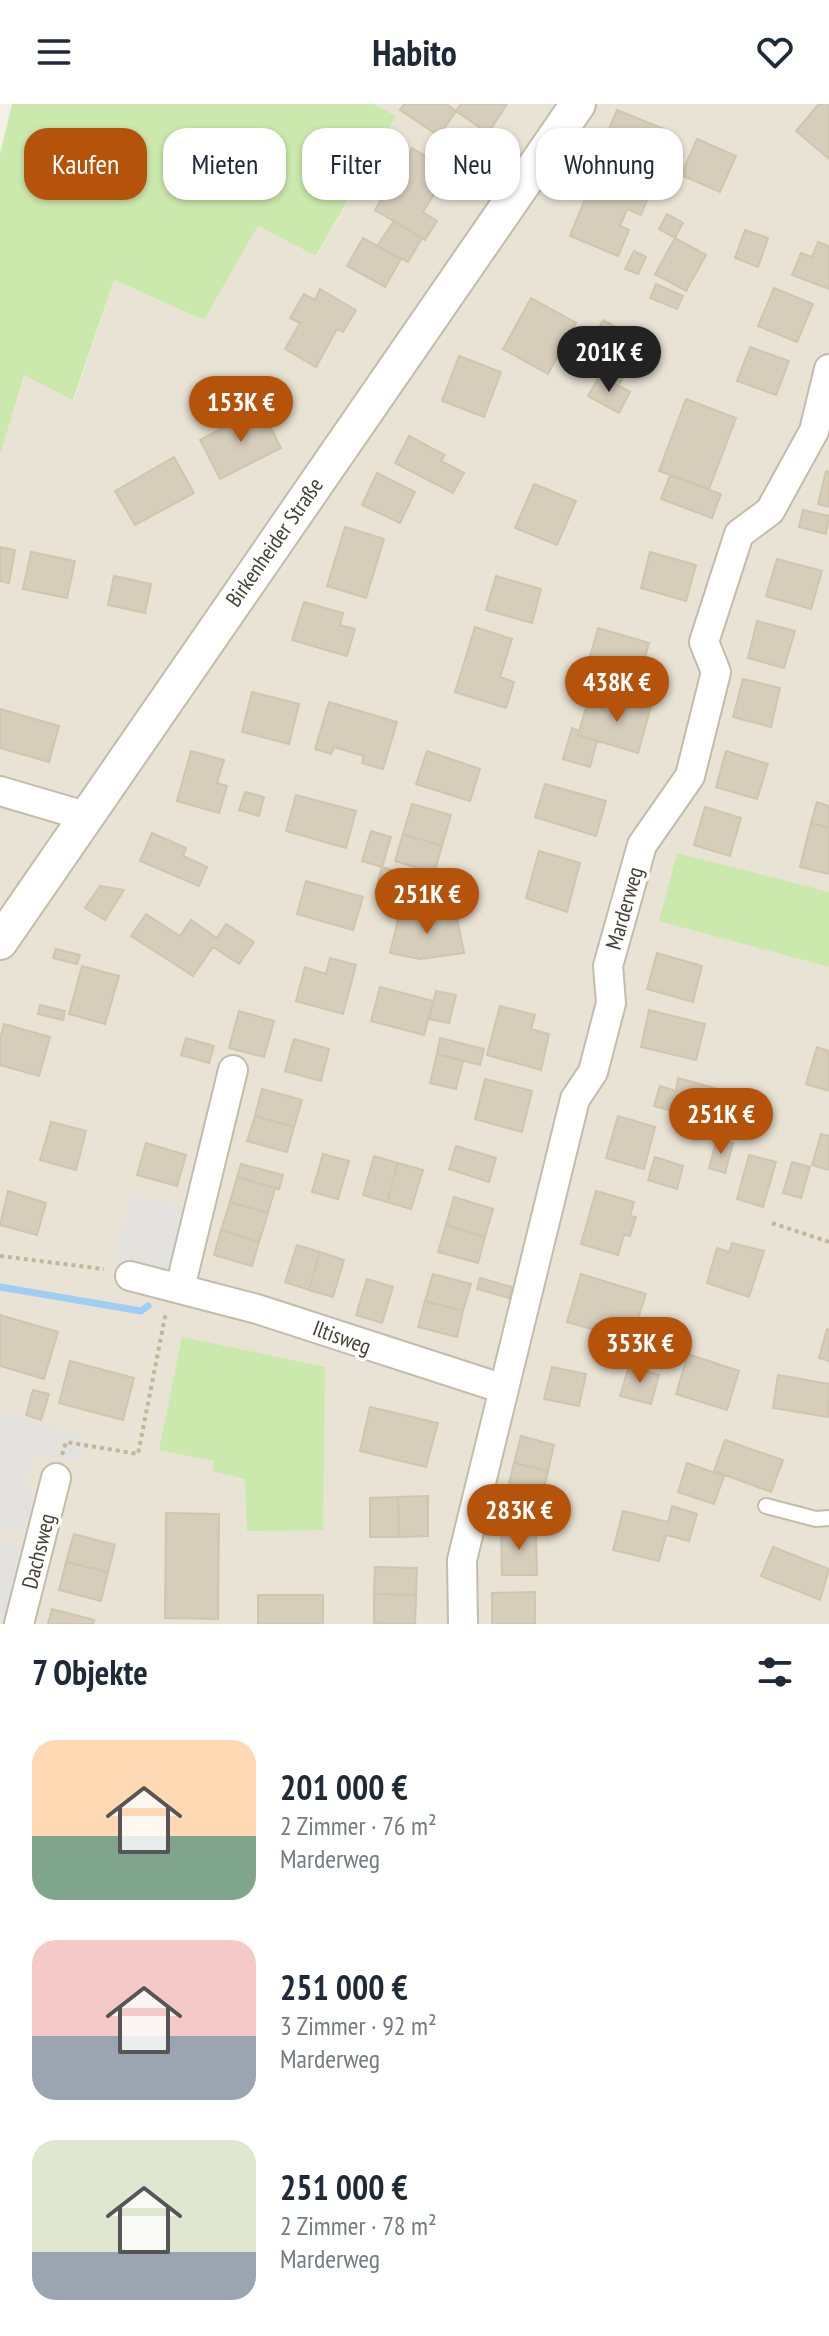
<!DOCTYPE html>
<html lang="de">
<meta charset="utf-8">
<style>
:root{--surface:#fff;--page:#f2f2f3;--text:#1f2937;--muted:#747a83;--accent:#b45309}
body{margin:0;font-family:"PT Sans Narrow",sans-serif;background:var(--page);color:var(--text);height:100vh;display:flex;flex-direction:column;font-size:30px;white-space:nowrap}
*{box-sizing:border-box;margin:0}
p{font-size:26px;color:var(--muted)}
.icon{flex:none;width:44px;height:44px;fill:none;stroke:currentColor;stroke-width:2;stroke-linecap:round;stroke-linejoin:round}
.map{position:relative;height:1520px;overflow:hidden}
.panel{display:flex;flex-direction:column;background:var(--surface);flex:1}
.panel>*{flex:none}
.guide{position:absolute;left:24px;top:24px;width:782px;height:72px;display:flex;gap:16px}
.price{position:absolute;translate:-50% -68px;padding:0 18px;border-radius:28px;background:var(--accent);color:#fff;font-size:26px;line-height:52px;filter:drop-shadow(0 2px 4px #0008)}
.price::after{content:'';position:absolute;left:50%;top:48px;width:24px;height:18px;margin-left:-12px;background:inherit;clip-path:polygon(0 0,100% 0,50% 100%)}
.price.active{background:#222;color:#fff}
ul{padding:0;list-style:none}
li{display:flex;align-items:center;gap:24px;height:200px;padding:0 32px}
li span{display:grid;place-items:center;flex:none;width:224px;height:160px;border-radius:24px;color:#555}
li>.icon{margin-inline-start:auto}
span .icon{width:96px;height:96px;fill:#fffc;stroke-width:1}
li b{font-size:34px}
h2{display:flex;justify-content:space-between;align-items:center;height:96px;padding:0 32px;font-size:34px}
.tag{padding:0 28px;border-radius:24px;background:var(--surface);box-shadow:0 2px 6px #0004;font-size:28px;line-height:72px}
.tag.active{background:var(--accent);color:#fff}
header{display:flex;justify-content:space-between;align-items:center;height:104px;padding:0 32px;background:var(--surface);font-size:36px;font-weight:700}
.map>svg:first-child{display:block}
.residential{fill:#e8e3d4}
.green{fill:#cbe9ad}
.parking{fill:#e4e2de}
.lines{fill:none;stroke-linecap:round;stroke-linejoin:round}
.stream{stroke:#a0cdf3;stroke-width:7}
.building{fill:#d6cdbb;stroke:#d1c5ae;stroke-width:2}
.service-casing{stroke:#c2bcab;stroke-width:18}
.minor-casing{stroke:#c2bcab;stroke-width:32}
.tertiary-casing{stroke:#c2bcab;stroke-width:38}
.path{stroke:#c2b599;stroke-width:4;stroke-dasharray:4 4;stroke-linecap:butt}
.service{stroke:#fff;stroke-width:14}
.minor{stroke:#fff;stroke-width:28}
.tertiary{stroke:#fff;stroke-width:34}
.labels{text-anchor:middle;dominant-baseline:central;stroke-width:7;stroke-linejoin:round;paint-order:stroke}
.street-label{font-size:22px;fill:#474135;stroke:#fff}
</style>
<header><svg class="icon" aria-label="menu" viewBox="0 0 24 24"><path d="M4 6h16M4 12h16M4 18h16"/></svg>Habito<svg class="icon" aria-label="heart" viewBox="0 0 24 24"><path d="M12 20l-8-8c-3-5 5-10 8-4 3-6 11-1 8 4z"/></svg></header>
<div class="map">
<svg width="829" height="1520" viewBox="0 0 829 1520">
<rect width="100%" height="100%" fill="#f4f0e6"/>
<path class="residential" d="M374 0H829V1520H0V351L24 270 74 296 114 176 204 216 258 122 317 152 396 12Z"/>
<path class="green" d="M12 0H374L396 12 316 152 258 122 204 216 114 176 73 296 24 271 0 351V50Z
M677 749 829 788V863L659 817Z
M182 1233 325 1263 323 1426 247 1427 245 1375 213 1367 214 1357 159 1346Z"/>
<path class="parking" d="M131 1090 190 1105 175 1170 116 1156Z
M0 1308 86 1333 81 1357 34 1350 26 1378 36 1402 30 1430 0 1421Z
M0 1438 27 1446 11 1508 0 1517Z"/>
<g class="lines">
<path class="stream" d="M0 1183 141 1207 148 1202"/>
</g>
<path class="building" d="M404 0H446L456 7 439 32 400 6Z
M461 0H507L488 29 456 7Z
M819 0H829V55L796 27Z
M617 6 664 25 654 48 642 43 635 61 600 46Z
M697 35 736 52 720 88 681 71Z
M412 44 449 66 423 108 437 117 425 136 375 106Z
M640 58 670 71 665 82 635 69Z
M594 73 647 96 641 111 627 105 620 122 629 126 618 152 570 132Z
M667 110 683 119 675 134 659 125Z
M394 117 422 134 408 158 377 142Z
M745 126 768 134 758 163 735 154Z
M363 134 401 155 385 183 347 162Z
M675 134 706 151 686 187 655 170Z
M818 138 829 142V185L792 171 801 149 812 153Z
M634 147 646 153 638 170 625 165Z
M656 180 683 192 677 205 650 194Z
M774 184 813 200 797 238 758 222Z
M320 185 356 206 343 228 337 225 316 263 285 245 300 219 290 214 304 190 315 196Z
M531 194 576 219 548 270 503 245Z
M603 216 643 238 620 279 581 258Z
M750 243 789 257 776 291 737 277Z
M459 252 501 268 484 313 442 297Z
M600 271 630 288 619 309 588 292Z
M686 295 736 314 709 385 659 367Z
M261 304 281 344 220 375 200 336Z
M409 332 445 351 441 357 464 369 453 389 395 359Z
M174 353 194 389 135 421 115 387Z
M826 367 829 368V403L818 400Z
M377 369 415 388 400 419 362 401Z
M670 371 721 390 712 414 661 395Z
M534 380 576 397 557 441 515 424Z
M803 406 829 412 826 430 799 423Z
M345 423 384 435 366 494 327 482Z
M0 443 15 446 9 479 0 477Z
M31 448 75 457 67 494 23 485Z
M650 448 696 461 686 497 641 484Z
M777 455 822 467 811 505 766 492Z
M114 472 151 480 145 509 108 501Z
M496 472 541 485 532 519 486 506Z
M304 498 343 509 340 521 355 525 347 552 292 536Z
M757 517 795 527 784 564 748 554Z
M475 523 512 535 500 573 514 578 506 604 455 588Z
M598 524 649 539 639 576 588 560Z
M743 575 780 584 771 623 733 613Z
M252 588 299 600 289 640 242 628Z
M621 591 652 599 638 649 578 631 587 600 616 609Z
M329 598 397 618 383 665 362 659 364 652 334 643 331 650 315 645Z
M0 605 59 622 49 658 0 644Z
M572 624 579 627 578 631 597 637 590 663 563 655Z
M191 647 224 656 217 679 227 682 219 709 177 697Z
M427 647 480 665 470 697 416 680Z
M726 647 768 660 757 695 716 683Z
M545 680 606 697 596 732 535 713Z
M245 688 264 693 259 712 239 706Z
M296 691 356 707 346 744 286 727Z
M817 698 829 702V724L811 719Z
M412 700 451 711 442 742 403 730Z
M705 703 741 714 730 752 694 741Z
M811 719 829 724V770L800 763Z
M371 727 391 733 382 763 362 757Z
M152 729 186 744 183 752 207 763 199 782 140 757Z
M403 730 442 742 434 769 395 757Z
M539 747 580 759 567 808 526 794Z
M382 763 408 771 400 796 375 788Z
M306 777 363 793 353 826 297 810Z
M100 782 124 786 105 816 85 804Z
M400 808 422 813 456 809 464 849 420 855 390 849Z
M146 810 180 832 191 816 217 834 226 820 254 838 239 860 213 843 193 872 131 832Z
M56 845 80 851 77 860 53 854Z
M657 849 702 862 693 898 647 885Z
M330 854 356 861 343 910 296 897 305 863 326 870Z
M82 862 119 872 105 920 69 910Z
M380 883 433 897 424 931 371 917Z
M436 887 456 891 449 919 429 915Z
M40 901 65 907 63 916 38 910Z
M500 902 535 911 531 925 549 930 541 966 487 951Z
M649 906 705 920 696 956 641 943Z
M239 907 274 917 264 953 229 944Z
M4 920 50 933 39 972 0 961V935Z
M186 934 214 942 209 959 181 951Z
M440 934 484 945 480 961 437 950Z
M294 935 329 945 321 977 285 967Z
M817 943 829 947V987L806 980Z
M437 950 463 957 456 985 430 979Z
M678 974 750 994 744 1015 731 1012 728 1022 654 1002 660 982 676 987Z
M485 975 532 987 522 1028 475 1015Z
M262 985 302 996 294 1023 255 1012Z
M255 1012 294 1023 287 1048 247 1037Z
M618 1012 655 1023 644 1065 606 1054Z
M51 1018 86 1027 76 1066 40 1056Z
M821 1030 829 1032V1066L812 1061Z
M717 1035 733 1039 725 1069 709 1064Z
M146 1039 186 1051 177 1082 137 1071Z
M456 1042 496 1054 489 1078 449 1065Z
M323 1050 349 1057 338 1095 312 1088Z
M749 1051 776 1058 763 1103 737 1095Z
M374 1052 398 1059 387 1098 363 1091Z
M655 1053 683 1062 677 1085 648 1076Z
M792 1058 810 1063 801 1094 783 1089Z
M398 1059 423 1066 411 1105 387 1098Z
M241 1060 283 1071 279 1085 237 1073Z
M237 1073 275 1084 268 1109 230 1098Z
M8 1087 46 1099 37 1131 0 1121Z
M596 1087 634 1098 630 1112 636 1113 630 1132 624 1131 618 1151 581 1140Z
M454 1093 493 1105 485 1133 446 1121Z
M230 1098 268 1109 259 1138 221 1126Z
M446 1121 485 1133 478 1159 438 1148Z
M221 1126 259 1138 252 1162 214 1151Z
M732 1139 764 1147 749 1193 707 1179 717 1144 729 1148Z
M297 1141 320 1148 309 1186 285 1178Z
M320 1148 344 1156 333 1193 309 1186Z
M433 1170 471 1180 463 1207 425 1197Z
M581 1170 646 1190 631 1236 567 1218Z
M480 1174 512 1183 509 1194 477 1185Z
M367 1175 393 1183 382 1219 356 1211Z
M425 1197 463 1207 457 1233 418 1223Z
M0 1211 58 1228 44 1275 0 1262Z
M827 1225 829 1226V1257L819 1254Z
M688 1250 739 1267 727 1306 676 1290Z
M70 1257 134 1274 123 1316 59 1299Z
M629 1262 659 1271 651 1300 620 1292Z
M552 1263 586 1270 579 1302 544 1295Z
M778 1271 829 1280 828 1313 773 1304Z
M33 1286 49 1290 41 1316 26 1311Z
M370 1303 438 1319 426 1363 360 1347Z
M521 1332 554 1341 548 1367 514 1359Z
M725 1336 783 1356 771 1388 714 1367Z
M514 1359 548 1367 542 1392 508 1384Z
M687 1359 724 1372 714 1400 678 1388Z
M428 1392V1432L399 1433 398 1393Z
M398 1393 399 1433H370V1394Z
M672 1402 697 1410 689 1437 666 1431 659 1457 613 1446 623 1407 668 1418Z
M166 1409 219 1410 218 1515 165 1514Z
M501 1426H536L537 1471H502Z
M74 1430 115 1441 108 1468 66 1458Z
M773 1443 829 1465 820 1496 761 1472Z
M66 1458 108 1468 101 1497 59 1486Z
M375 1463 417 1464 416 1491 374 1490Z
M535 1488V1520H492V1489Z
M374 1490 416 1491 415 1520 374 1519Z
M258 1491H323V1520H258Z
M52 1505 94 1516 93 1520H48Z"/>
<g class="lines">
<g class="service-casing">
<path id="service" d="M766 1402 816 1415 829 1414"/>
</g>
<g class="minor-casing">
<path id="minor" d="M0 687 85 712
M130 1172 257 1205 504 1285
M180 1184 233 966
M19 1520 56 1374
M463 1520 462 1456 575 995 593 968 611 899 608 862 642 741 690 672 716 568 704 538 739 430 770 407 814 327 829 265"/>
</g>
<g class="tertiary-casing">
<path id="tertiary" d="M0 838 578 0"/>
</g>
<path class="path" d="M772 1119 829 1138
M0 1152 104 1165
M62 1351 66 1338 138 1350 166 1208"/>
<use href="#service" class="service"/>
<use href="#minor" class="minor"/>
<use href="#tertiary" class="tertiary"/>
</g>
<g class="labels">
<g class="street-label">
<text transform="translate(274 438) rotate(-55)">Birkenheider Straße</text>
<text transform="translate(624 804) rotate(-74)">Marderweg</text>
<text transform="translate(342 1233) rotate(20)">Iltisweg</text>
<text transform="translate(38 1447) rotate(-76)">Dachsweg</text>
</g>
</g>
</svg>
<b class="price active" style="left:609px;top:290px">201K €</b>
<b class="price" style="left:241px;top:340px">153K €</b>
<b class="price" style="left:617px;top:620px">438K €</b>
<b class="price" style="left:427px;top:832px">251K €</b>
<b class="price" style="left:721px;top:1052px">251K €</b>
<b class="price" style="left:640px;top:1281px">353K €</b>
<b class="price" style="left:519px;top:1448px">283K €</b>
<div class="guide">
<a class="tag active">Kaufen</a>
<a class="tag">Mieten</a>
<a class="tag">Filter</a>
<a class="tag">Neu</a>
<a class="tag">Wohnung</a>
</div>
</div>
<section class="panel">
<h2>7 Objekte<svg class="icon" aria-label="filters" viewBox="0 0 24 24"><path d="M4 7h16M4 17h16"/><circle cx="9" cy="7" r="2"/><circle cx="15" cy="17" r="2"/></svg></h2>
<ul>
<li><span style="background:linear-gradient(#ffd9b3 60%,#7fa58c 0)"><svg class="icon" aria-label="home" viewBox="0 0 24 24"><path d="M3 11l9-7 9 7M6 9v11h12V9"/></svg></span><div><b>201 000 €</b><p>2 Zimmer · 76 m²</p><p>Marderweg</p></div></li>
<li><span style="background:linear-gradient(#f6c9c9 60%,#9aa5b1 0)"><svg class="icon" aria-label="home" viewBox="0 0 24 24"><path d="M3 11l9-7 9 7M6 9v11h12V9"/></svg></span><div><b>251 000 €</b><p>3 Zimmer · 92 m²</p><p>Marderweg</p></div></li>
<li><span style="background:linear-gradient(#dfe7d0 70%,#9aa5b1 0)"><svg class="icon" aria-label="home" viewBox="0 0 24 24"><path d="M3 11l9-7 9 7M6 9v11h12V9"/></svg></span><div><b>251 000 €</b><p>2 Zimmer · 78 m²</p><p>Marderweg</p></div></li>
</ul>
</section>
